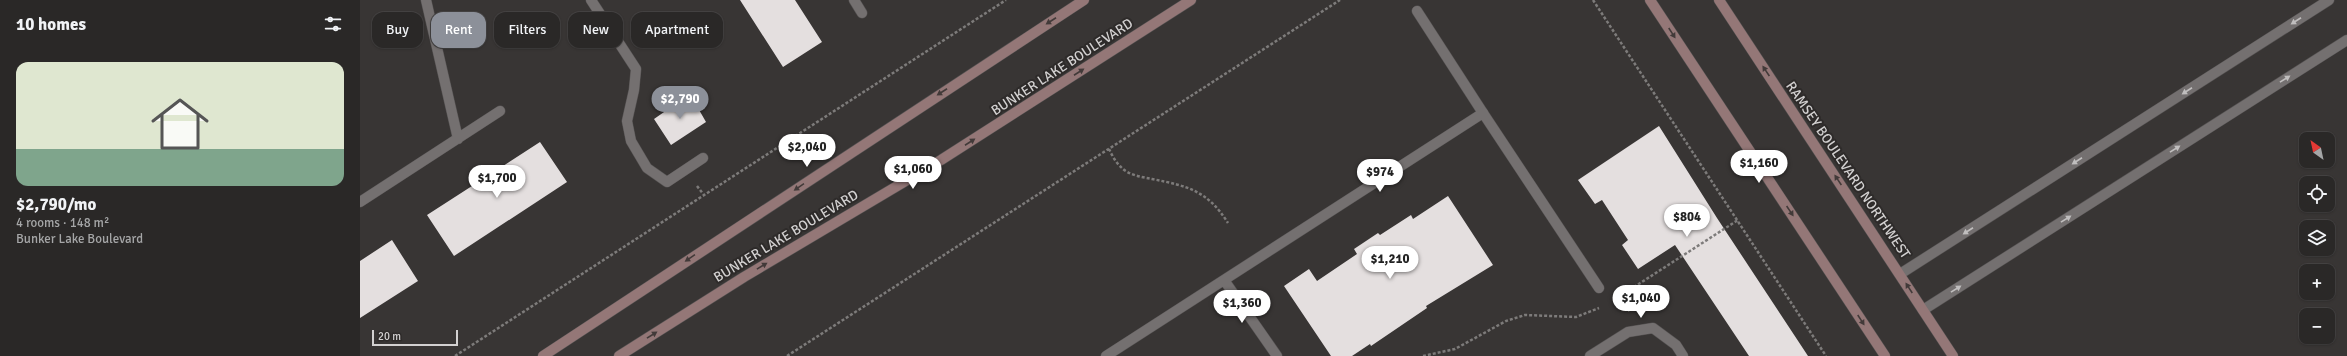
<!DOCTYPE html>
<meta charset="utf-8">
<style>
:root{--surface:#2a2827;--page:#32302f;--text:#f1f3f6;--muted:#a5a6a7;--line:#464444;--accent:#8c9099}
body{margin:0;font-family:Signika,sans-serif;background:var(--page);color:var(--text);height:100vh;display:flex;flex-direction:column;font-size:15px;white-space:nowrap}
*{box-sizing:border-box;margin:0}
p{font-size:13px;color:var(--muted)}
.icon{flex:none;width:22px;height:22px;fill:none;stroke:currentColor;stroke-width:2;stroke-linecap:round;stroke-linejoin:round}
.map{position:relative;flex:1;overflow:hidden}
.sheet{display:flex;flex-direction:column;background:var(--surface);width:360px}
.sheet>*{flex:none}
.guide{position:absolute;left:12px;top:12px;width:380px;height:36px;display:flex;gap:8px}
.needle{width:26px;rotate:327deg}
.buttons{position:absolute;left:1939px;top:132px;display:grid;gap:8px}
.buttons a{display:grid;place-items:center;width:36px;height:36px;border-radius:8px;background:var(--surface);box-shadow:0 1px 3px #0004,0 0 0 1px var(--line);font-size:20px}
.scale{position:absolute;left:12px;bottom:10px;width:86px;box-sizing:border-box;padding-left:4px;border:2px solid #d3d1d1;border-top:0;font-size:11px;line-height:14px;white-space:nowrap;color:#d3d1d1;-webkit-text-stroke:3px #2e2b2a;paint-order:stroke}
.price{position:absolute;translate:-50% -34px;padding:0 9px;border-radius:14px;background:#fff;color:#222;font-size:13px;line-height:26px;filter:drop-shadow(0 1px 2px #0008)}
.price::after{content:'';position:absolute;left:50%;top:24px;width:12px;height:9px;margin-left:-6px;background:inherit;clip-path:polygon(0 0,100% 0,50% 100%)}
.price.current{background:var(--accent);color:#fff}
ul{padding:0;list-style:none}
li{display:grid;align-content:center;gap:8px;height:212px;padding:0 16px}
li+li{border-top:1px solid var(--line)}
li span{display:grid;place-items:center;height:124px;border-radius:12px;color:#555}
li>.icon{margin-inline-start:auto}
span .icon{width:72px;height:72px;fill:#fffc;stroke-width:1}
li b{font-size:17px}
h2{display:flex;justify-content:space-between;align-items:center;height:48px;padding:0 16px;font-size:17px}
.tag{padding:0 14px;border-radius:12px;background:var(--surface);box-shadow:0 1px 3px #0004,0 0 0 1px var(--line);font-size:14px;line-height:36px}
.tag.current{background:var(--accent);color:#fff}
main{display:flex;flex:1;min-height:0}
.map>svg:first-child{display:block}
.building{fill:#e4dfdf}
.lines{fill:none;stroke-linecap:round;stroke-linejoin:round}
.lane-casing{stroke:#555252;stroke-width:11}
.street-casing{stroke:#555252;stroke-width:11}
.secondary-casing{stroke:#555252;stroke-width:11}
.path{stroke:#7d7b7a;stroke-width:2.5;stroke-dasharray:3 2;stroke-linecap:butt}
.lane{stroke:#747070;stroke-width:10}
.street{stroke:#747070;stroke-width:10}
.secondary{stroke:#947777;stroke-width:10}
.oneway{fill:#423a39}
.oneway2{fill:#c0bebe}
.labels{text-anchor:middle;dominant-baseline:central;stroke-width:4;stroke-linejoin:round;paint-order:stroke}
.street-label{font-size:14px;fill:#d3d1d1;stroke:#2e2b2a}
</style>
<main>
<section class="sheet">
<h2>10 homes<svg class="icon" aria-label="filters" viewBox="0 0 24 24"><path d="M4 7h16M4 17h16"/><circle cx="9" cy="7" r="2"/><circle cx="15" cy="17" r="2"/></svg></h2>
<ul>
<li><span style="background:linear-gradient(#dfe7d0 70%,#7fa58c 0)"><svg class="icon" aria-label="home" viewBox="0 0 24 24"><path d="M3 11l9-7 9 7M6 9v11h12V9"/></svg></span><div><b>$2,790/mo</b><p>4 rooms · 148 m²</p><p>Bunker Lake Boulevard</p></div></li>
</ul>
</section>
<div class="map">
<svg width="1987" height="356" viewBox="0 0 1987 356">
<rect width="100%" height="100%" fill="#383534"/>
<path class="building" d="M380 0H435L462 42 423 67Z
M330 94 346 122 311 145 294 119Z
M1299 126 1357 218 1448 356H1389L1315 245 1278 269 1262 245 1268 240 1242 200 1235 204 1218 180Z
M180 142 207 182 94 256 67 215Z
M1088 196 1133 265 1066 306 1067 308 1011 346 1010 344 992 356H971L924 286 949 269 957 281 997 254 994 249 1018 233 1020 235 1051 215 1053 219Z
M32 240 58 281 0 318V261Z"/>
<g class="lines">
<g class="lane-casing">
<path id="lane" d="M66 0 98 139
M231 0 276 69 274 90 267 121 271 141 287 168 307 182 343 158
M494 0 502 13
M1057 11 1123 113
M0 202 140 111
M1540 274 1969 0
M1563 310 1987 40"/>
</g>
<g class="street-casing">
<path id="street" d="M864 280 917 356
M746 356 1123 113 1239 288
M1230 356 1268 332 1293 328 1316 345 1323 356"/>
</g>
<g class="secondary-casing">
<path id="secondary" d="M1290 0 1525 356
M1359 0 1593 356
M183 356 724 0
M259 356 384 277 581 160 831 0"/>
</g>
<path class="path" d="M1233 0 1466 356
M749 149C752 155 756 163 761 167 768 175 782 177 792 179 828 186 848 191 868 223
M337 186 344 195
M1260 296 1270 312
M1257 298 1378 220
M95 356 646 0
M427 356 980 0
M1063 356 1095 349 1146 321 1165 315 1216 317 1239 308"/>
<use href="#lane" class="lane"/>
<use href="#street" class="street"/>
<use href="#secondary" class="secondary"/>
</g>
<defs><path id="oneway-solid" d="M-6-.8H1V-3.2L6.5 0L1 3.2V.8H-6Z"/></defs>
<g class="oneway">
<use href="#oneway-solid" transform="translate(691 21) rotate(147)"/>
<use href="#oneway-solid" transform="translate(1312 33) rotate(57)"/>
<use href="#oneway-solid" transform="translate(1406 71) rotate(-124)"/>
<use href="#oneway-solid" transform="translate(719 72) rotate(-33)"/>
<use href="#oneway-solid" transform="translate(582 92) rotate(147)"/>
<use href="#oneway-solid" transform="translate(610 142) rotate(-33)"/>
<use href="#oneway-solid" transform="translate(1478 180) rotate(-124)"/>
<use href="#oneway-solid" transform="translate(439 187) rotate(146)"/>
<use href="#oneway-solid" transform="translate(1430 211) rotate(56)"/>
<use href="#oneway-solid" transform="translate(330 258) rotate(146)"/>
<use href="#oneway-solid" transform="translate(402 266) rotate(-31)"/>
<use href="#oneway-solid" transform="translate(1549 288) rotate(-123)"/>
<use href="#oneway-solid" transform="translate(1501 320) rotate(57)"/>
<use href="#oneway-solid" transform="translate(292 335) rotate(-32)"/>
</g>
<g class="oneway2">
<use href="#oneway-solid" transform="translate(1936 21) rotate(147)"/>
<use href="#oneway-solid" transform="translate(1925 79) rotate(-32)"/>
<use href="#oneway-solid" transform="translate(1827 91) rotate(147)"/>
<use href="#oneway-solid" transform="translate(1815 149) rotate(-32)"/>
<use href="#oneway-solid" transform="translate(1717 161) rotate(147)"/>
<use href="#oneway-solid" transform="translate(1706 219) rotate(-32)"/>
<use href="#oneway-solid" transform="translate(1608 231) rotate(147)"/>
<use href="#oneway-solid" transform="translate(1596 289) rotate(-32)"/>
</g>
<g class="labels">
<g class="street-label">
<text transform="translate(702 67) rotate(-33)">BUNKER LAKE BOULEVARD</text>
<text transform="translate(1488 170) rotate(56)">RAMSEY BOULEVARD NORTHWEST</text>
<text transform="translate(426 236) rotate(-31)">BUNKER LAKE BOULEVARD</text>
</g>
</g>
</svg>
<div class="buttons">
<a><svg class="needle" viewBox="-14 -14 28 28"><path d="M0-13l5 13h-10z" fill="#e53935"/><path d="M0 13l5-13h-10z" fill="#a5a6a7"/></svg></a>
<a><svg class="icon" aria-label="locate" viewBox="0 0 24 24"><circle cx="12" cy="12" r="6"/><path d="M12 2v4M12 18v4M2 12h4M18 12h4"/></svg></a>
<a><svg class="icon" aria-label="layers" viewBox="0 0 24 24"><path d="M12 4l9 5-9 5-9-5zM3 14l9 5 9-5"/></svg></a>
<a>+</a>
<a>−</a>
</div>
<div class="scale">20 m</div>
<b class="price current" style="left:320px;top:120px">$2,790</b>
<b class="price" style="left:447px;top:168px">$2,040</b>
<b class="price" style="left:1399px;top:184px">$1,160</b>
<b class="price" style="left:553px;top:190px">$1,060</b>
<b class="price" style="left:1020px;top:193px">$974</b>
<b class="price" style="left:137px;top:199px">$1,700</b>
<b class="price" style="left:1327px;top:238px">$804</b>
<b class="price" style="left:1030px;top:280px">$1,210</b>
<b class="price" style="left:1281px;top:319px">$1,040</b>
<b class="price" style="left:882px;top:324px">$1,360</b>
<div class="guide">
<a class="tag">Buy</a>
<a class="tag current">Rent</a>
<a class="tag">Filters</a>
<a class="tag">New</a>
<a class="tag">Apartment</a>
</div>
</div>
</main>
